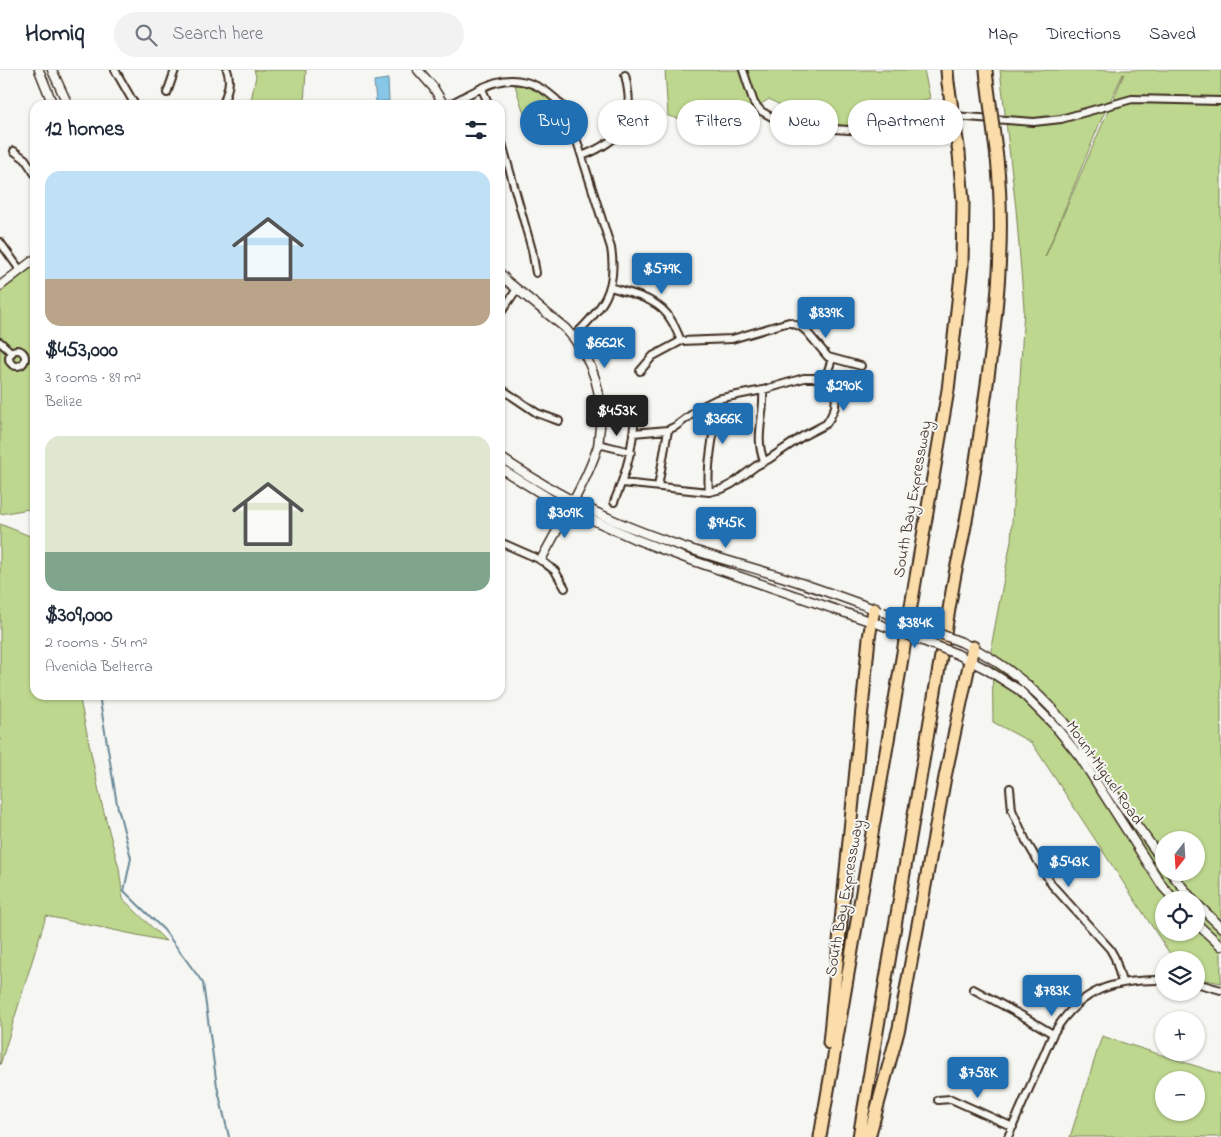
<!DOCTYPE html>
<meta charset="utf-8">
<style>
:root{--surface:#fff;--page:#f2f2f3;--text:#1f2937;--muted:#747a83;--line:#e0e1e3;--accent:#1f6fb2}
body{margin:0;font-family:"Indie Flower",sans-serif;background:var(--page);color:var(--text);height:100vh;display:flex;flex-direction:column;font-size:19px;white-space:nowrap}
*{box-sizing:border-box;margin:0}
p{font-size:16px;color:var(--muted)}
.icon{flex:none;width:28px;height:28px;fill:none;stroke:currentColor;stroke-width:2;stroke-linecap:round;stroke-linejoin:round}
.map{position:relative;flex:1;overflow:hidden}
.side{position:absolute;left:30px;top:30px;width:475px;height:600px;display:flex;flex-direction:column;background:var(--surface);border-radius:15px;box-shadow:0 1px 4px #0004}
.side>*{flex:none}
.guide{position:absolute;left:520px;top:30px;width:475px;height:45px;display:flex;gap:10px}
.needle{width:32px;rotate:197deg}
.fabs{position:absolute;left:1155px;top:761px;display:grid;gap:10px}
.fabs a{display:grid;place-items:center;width:50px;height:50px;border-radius:50%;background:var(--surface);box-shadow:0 1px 4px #0004;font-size:25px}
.price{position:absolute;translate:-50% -42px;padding:0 11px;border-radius:5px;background:var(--accent);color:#fff;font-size:16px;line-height:32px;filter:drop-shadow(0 1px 2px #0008)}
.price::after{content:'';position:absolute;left:50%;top:30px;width:15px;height:11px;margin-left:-8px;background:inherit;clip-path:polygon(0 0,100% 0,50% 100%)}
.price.on{background:#222;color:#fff}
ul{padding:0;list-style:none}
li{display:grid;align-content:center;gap:10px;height:265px;padding:0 15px}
li span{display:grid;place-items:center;height:155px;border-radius:15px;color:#555}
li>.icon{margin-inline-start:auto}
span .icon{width:90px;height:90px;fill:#fffc;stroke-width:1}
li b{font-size:21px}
h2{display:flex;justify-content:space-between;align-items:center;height:60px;padding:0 15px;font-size:21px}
.chip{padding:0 18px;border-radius:22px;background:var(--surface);box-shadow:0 1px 4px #0004;font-size:18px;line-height:45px}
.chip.on{background:var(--accent);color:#fff}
header{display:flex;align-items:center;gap:30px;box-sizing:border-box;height:70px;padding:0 25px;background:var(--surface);border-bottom:1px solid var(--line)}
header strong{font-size:24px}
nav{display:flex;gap:28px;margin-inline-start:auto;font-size:18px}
.search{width:350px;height:45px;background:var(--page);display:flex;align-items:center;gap:12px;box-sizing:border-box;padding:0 18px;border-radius:28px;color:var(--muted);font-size:19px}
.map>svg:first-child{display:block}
.green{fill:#bdd78e;stroke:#7c8056;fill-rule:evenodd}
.water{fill:#87c7e8;stroke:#698897}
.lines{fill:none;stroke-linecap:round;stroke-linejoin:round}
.stream{stroke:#698897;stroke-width:2}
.minor-casing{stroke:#3b2a1e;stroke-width:10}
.tertiary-casing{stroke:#3b2a1e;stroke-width:11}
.motorway-casing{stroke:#3b2a1e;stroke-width:15}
.minor{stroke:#f6f6f2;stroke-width:6}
.tertiary{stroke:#f6f6f2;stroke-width:8}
.motorway{stroke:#fbddab;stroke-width:11}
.tertiary-bridge-casing{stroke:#3b2a1e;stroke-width:11;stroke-linecap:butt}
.motorway-bridge-casing{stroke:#3b2a1e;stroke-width:15;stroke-linecap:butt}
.tertiary-bridge{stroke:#f6f6f2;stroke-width:8}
.motorway-bridge{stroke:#fbddab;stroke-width:11}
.labels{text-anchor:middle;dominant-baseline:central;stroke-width:4;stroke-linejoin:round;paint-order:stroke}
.street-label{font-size:16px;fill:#3b2a1e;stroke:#f6f6f2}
</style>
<header>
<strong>Homiq</strong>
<div class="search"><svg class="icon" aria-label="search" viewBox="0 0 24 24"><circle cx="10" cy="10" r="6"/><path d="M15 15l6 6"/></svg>Search here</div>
<nav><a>Map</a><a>Directions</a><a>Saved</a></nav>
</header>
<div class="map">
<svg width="1221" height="1067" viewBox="0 0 1221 1067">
<rect width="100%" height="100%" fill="#f6f6f2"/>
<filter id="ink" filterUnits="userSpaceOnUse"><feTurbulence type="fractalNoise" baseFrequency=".02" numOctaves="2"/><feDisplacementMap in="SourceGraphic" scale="10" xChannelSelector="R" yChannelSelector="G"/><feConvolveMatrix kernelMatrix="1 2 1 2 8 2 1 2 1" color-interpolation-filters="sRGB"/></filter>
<g filter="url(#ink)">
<path class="green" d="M254 0H306L304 35H250L256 6Z
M665 0H924L930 28 830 63 769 29 720 60 668 46Z
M1000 0H1221V913L1196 908V890H1174L1032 673 993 652 992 572 1011 471 1024 238 1016 139ZM1123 4H1124L1045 187 1101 50ZM1164 770H1196V802H1164ZM1164 830H1196V862H1164Z
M515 15C533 15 546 25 558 37L525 47Z
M35 196V438L0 444V223L11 212Z
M0 454 35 468V625H79L101 731 119 798 123 829 166 871 46 846 0 995Z
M1102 966 1221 1004V1067H1070ZM1164 1010H1196V1042H1164Z"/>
<path class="water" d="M388 9 389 31 376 32 374 11Z"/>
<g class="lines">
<path class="stream" d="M99 625 117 734 131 788 124 821 164 860 203 913 217 1016 229 1067"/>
<g class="minor-casing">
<path id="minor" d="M115 0 135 35
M743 0 754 33 761 41 777 50 802 57 849 60 862 58 897 46 926 44 1034 52 1061 49 1132 29 1221 31
M482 19 489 35
M167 23 175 0
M223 35C226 24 232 12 227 0
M448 35C464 27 480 17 497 12 526 4 555 22 569 46L611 178C618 220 602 239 573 267
M500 66 532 180 536 203
M14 81 25 89 35 104
M582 86C625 69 636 50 625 5
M0 172 20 200
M610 217C631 224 659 228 671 250 675 256 678 264 681 271
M500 244 517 219
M0 272 12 283
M9 288a8 8 0 1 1 16 0a8 8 0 1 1-16 0Z
M640 301 653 286 681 271 732 269 789 252 801 257 807 262 828 287 861 296
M824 312 832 289
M500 318 537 343 559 351
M763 320C765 345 754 367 764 391
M598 374 631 382
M622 413 709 422 722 419 732 414 756 396 769 389 803 366 826 354 830 348 835 337 836 326 833 318 824 312 815 308H804L763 320 717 329 703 336 676 356 668 360 633 363
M658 417 668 360
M709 422C706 391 716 360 717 329
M614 432C627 401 633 377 635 343
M500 472 541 490 555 501 565 518
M1010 718 1012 740 1026 771 1052 815 1110 879 1115 888 1122 912
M1196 913 1221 920
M973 919 1028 949 1053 964
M938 1030 951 1029 1013 1057
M1008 1067 1053 964C1080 919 1114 909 1164 910"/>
</g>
<g class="tertiary-casing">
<path id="tertiary" d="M39 0 53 35
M52 0 68 35
M418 0 433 17 444 35
M500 203 507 211 565 258C591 286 603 320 600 357 599 363 599 370 598 376 585 416 560 453 541 490
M0 216 35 189
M500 387C536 411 574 433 613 450 667 474 723 489 779 506 812 516 844 528 877 540
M500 398 560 435 635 469 688 489 875 553
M961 572C1007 593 1047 628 1076 668 1089 686 1101 704 1113 722 1129 746 1147 768 1164 793
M957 584 986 599 1019 620 1054 655 1080 687 1163 817 1175 830
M1170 802 1193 830
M1196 833 1221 857
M1196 853 1221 876"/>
</g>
<g class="motorway-casing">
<path id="motorway" d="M947 0 948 13
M986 0 987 10
M829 973 869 568 874 539
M820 1067 948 320 962 196 963 132 959 83
M859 1067 955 504C968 448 976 392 984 335 996 253 1006 171 997 88
M869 1067 899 958 945 707 973 577"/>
</g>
<use href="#minor" class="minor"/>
<use href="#tertiary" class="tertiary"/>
<use href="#motorway" class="motorway"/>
<g class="tertiary-bridge-casing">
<path id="tertiary-bridge" d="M883 542 961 572
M879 554 957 584"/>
</g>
<g class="motorway-bridge-casing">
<path id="motorway-bridge" d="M987 10 997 88
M948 13 959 83"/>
</g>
<use href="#tertiary-bridge" class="tertiary-bridge"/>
<use href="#motorway-bridge" class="motorway-bridge"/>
</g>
</g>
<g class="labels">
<g class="street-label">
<text transform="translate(913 429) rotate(-80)">South Bay Expressway</text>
<text transform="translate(1104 703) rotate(55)">Mount Miguel Road</text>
<text transform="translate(845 828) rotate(-80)">South Bay Expressway</text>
</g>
</g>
</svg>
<div class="fabs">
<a><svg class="needle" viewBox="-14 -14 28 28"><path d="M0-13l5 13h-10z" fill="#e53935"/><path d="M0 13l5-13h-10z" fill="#747a83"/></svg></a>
<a><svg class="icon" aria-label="locate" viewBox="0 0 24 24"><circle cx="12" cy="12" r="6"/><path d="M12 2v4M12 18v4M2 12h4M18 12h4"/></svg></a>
<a><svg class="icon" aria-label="layers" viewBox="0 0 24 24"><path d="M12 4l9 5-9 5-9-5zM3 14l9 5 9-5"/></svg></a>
<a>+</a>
<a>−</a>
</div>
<b class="price" style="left:662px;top:225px">$579K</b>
<b class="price" style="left:826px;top:269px">$839K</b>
<b class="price" style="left:605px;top:299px">$662K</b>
<b class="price" style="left:844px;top:342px">$290K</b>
<b class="price on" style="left:617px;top:367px">$453K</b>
<b class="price" style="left:723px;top:375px">$366K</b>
<b class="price" style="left:565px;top:469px">$309K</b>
<b class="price" style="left:726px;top:479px">$945K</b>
<b class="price" style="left:915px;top:579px">$384K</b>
<b class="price" style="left:1069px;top:818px">$543K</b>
<b class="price" style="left:1052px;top:947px">$783K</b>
<b class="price" style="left:978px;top:1029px">$758K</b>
<div class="guide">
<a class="chip on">Buy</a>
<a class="chip">Rent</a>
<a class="chip">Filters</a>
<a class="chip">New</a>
<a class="chip">Apartment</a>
</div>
<section class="side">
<h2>12 homes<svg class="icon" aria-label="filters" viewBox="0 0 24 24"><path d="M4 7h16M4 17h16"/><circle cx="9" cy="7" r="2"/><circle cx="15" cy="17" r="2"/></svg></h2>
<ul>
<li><span style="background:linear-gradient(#bfe0f5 70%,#b9a48a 0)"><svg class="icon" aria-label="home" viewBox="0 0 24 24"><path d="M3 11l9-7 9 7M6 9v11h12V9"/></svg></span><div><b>$453,000</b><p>3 rooms · 89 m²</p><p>Belize</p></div></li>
<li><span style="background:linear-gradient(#dfe7d0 75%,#7fa58c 0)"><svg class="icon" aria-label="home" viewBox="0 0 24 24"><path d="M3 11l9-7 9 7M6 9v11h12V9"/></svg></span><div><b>$309,000</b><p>2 rooms · 54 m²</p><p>Avenida Belterra</p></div></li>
</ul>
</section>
</div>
